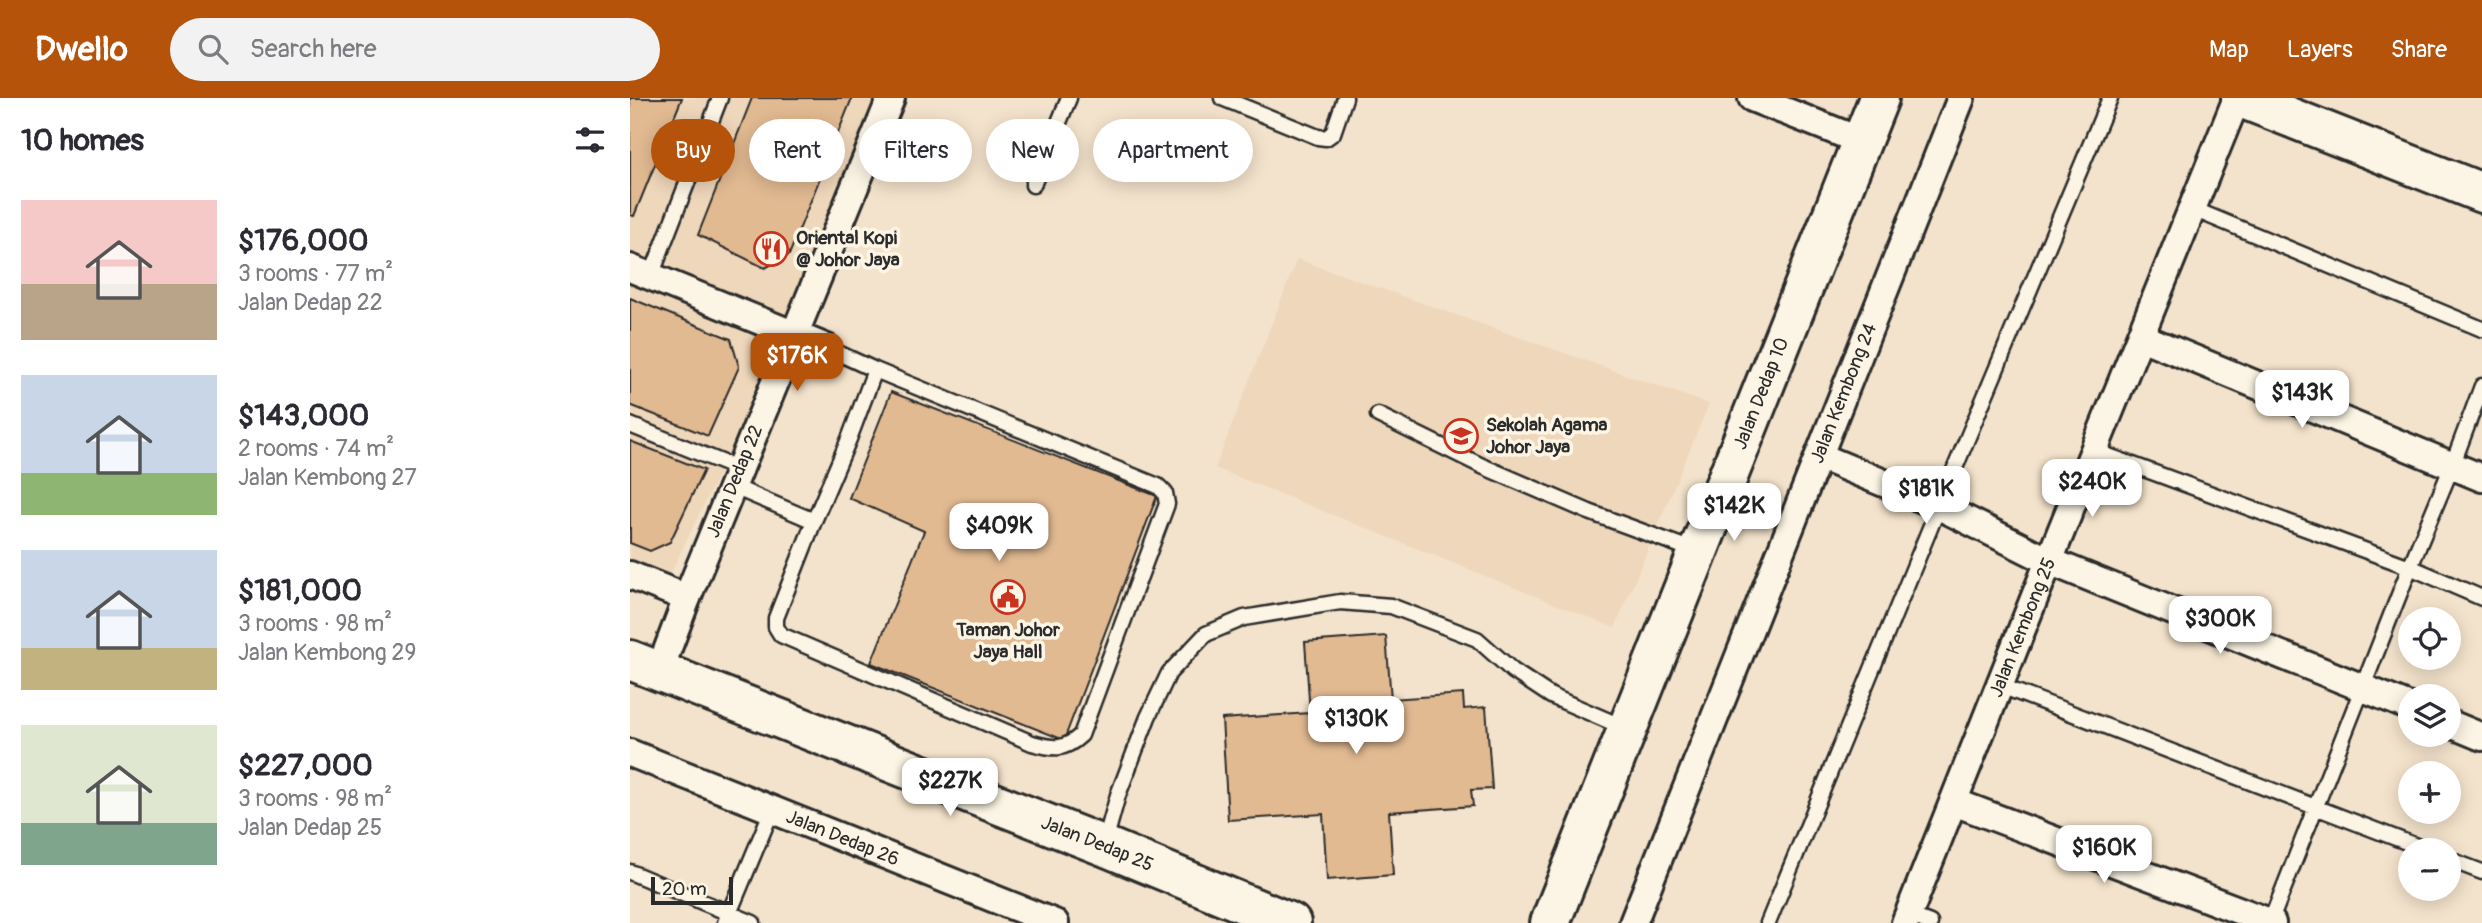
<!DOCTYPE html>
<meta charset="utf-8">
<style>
:root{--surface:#fff;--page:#f2f2f3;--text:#2b2b33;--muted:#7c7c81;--accent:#b45309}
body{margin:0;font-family:Pangolin,sans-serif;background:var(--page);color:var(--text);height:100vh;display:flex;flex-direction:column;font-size:26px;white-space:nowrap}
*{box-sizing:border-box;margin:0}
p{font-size:23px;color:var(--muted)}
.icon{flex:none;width:38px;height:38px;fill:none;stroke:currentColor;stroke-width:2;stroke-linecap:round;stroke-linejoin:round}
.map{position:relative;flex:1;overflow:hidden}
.panel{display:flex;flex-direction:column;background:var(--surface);width:630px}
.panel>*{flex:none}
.banner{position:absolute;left:21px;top:21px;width:665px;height:63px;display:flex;gap:14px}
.controls{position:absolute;left:1768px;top:509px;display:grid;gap:14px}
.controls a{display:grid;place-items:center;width:63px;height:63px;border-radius:50%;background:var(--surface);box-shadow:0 4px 18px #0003;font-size:35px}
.scale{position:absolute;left:21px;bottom:18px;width:82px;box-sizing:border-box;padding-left:7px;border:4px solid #2b2b2b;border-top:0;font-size:19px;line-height:24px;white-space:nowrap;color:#2b2b2b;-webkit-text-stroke:5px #fcf5e5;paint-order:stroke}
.price{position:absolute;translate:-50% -60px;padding:0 16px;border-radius:14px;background:#fff;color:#222;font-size:23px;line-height:46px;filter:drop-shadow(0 2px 4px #0008)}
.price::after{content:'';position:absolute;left:50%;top:42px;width:21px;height:16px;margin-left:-10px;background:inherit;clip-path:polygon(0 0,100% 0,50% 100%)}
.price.on{background:var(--accent);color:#fff}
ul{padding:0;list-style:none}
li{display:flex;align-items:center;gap:21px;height:175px;padding:0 21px}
li span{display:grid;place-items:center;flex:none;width:196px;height:140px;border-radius:0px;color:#555}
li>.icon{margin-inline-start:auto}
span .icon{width:84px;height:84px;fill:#fffc;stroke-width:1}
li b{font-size:30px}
h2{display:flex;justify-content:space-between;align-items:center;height:84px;padding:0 21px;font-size:30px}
.tag{padding:0 24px;border-radius:32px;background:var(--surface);box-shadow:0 4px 18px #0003;font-size:24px;line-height:63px}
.tag.on{background:var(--accent);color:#fff}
header{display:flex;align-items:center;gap:42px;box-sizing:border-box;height:98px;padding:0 35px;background:var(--accent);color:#fff}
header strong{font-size:33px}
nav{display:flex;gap:38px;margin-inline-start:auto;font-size:24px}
.search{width:490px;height:63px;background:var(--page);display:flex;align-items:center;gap:18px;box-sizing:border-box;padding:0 24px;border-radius:38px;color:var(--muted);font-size:26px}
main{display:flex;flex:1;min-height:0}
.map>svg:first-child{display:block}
.built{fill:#efd7bb}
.building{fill:#e2ba92;stroke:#2b2b2b;stroke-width:2}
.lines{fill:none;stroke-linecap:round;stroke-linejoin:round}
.lane-casing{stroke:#2b2b2b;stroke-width:19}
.street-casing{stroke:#2b2b2b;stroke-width:32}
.secondary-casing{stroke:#2b2b2b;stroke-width:44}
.lane{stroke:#fcf5e5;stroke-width:14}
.street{stroke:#fcf5e5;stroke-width:26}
.secondary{stroke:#fcf5e5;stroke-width:38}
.labels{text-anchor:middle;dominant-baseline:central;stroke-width:7;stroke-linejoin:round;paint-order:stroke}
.poi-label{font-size:19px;font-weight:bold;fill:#2b2b2b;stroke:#fcf5e5;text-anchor:start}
.street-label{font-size:19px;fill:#2b2b2b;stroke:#fcf5e5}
</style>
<header>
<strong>Dwello</strong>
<div class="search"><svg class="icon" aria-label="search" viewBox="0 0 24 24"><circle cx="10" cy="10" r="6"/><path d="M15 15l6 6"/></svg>Search here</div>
<nav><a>Map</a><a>Layers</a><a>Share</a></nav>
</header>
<main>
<section class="panel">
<h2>10 homes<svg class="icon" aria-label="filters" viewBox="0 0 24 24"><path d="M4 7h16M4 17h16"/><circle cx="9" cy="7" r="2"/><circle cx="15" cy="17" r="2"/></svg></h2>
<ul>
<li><span style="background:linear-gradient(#f6c9c9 60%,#b9a48a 0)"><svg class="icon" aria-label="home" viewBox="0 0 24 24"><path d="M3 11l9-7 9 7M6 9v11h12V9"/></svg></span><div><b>$176,000</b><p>3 rooms · 77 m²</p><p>Jalan Dedap 22</p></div></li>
<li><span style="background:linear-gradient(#c9d6e8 70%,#8fb573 0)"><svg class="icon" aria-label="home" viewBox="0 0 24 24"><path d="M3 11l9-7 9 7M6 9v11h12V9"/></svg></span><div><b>$143,000</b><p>2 rooms · 74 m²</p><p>Jalan Kembong 27</p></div></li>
<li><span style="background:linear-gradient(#c9d6e8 70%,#c2b280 0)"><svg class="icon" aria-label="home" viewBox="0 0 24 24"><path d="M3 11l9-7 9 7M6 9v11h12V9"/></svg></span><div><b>$181,000</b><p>3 rooms · 98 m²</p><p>Jalan Kembong 29</p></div></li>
<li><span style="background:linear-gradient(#dfe7d0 70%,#7fa58c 0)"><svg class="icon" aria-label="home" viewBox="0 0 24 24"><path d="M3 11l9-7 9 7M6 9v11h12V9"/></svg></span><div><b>$227,000</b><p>3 rooms · 98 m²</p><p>Jalan Dedap 25</p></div></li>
</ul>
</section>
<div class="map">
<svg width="1852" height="825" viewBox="0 0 1852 825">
<rect width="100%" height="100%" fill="#f4e3cc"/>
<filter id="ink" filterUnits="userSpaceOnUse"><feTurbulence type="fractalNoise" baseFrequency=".0143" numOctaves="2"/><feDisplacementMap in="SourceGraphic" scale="14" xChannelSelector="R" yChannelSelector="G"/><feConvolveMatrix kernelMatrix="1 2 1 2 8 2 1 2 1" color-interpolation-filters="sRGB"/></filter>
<g filter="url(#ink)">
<path class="built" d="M0 0H272L29 499 0 489Z
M667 161 1079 306 985 530 585 370Z"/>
<path class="building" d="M0 0H52L4 118 0 117Z
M122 0H222L159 157 135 170 68 137Z
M0 200 101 241 109 269 78 338 0 307Z
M261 294 527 398 434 642 241 565 294 433 219 400Z
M0 343 74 372 40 444 20 453 0 445Z
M756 538 761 601 833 596 834 611 856 609 862 691 841 692 843 708 759 714 763 777 697 782 693 716 598 722 592 621 680 615 675 544Z"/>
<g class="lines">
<g class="lane-casing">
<path id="lane" d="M592 0 688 39 696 40 703 35 715 0
M403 87 439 0
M1563 111 1852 231
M21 178 90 0
M748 317 852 368 959 414 1068 454
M0 327 111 372
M1465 353 1780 469 1852 500
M104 389 184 423 146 520V529L151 537 402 645C424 651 434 653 451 637L537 406 535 395 528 388 245 272 197 250
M184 423 219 341 245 272
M1371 588 1797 752
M474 747 488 697 518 619 539 575 576 536 614 520 710 504 761 508 847 541 883 573 921 598 995 630
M1818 761 1852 774
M0 774 123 825
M1279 817 1300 825
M95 825 142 712
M1138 825 1309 408 1480 0
M1640 825 1780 469 1822 368 1852 288"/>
</g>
<g class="street-casing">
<g id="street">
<path d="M1122 0 1231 43"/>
<path d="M0 170 197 250"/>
<path d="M1511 239 1852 380"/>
<path d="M1189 358 1309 408 1419 463 1780 609"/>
<path d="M0 477 57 500"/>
<path id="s1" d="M29 574 57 500 261 0"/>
<path d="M1818 625 1852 639"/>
<path id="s2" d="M0 655 425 825"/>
<path d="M1324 704 1642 825"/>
<path id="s3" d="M1003 825 1331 0"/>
<path id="s4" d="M1275 825 1419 463 1607 0"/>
</g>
</g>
<g class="secondary-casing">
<g id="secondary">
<path d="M1611 0 1852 95"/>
<path id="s5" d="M0 562 474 748 661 825"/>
<path id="s6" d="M920 825 1249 0"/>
</g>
</g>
<use href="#lane" class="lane"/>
<use href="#street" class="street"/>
<use href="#secondary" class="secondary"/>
</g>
</g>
<defs>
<g id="restaurant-ring" transform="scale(1.75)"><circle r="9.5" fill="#fcf5e5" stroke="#c8321e" stroke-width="1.5"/><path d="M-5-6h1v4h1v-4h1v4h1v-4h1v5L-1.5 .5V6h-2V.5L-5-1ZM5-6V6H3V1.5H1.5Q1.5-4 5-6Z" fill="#c8321e"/></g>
<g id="school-ring" transform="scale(1.75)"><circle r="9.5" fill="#fcf5e5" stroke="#c8321e" stroke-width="1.5"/><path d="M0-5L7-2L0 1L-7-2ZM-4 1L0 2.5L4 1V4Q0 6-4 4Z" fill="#c8321e"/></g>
<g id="civic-ring" transform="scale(1.75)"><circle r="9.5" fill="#fcf5e5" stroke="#c8321e" stroke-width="1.5"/><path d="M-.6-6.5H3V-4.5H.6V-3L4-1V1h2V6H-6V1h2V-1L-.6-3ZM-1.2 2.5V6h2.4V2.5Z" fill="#c8321e"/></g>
</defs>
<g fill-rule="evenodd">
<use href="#restaurant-ring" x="141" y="151"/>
<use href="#school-ring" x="831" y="338"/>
<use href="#civic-ring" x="378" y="499"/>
</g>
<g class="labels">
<g class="poi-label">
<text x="166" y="140">Oriental Kopi<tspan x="166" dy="22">@ Johor Jaya</tspan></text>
<text x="856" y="327">Sekolah Agama<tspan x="856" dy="22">Johor Jaya</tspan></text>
<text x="378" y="532" text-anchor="middle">Taman Johor<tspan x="378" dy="22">Jaya Hall</tspan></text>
</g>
<g class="street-label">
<text stroke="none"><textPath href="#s6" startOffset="570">Jalan Dedap 10</textPath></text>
<text stroke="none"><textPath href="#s3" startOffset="570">Jalan Kembong 24</textPath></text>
<text stroke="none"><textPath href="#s1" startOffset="205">Jalan Dedap 22</textPath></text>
<text stroke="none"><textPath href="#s4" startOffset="318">Jalan Kembong 25</textPath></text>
<text stroke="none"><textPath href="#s2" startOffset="229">Jalan Dedap 26</textPath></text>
<text stroke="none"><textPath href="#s5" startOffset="502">Jalan Dedap 25</textPath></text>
</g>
</g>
</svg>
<div class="controls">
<a><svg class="icon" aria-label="locate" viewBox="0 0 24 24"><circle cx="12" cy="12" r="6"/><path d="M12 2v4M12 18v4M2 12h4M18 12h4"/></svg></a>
<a><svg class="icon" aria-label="layers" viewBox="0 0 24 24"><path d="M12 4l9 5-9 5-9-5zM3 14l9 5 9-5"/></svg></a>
<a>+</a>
<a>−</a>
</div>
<div class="scale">20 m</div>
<b class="price on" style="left:167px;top:295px">$176K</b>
<b class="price" style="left:1672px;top:332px">$143K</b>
<b class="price" style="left:1462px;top:421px">$240K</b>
<b class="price" style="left:1296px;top:428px">$181K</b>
<b class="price" style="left:1104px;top:445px">$142K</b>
<b class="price" style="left:369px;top:465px">$409K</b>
<b class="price" style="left:1590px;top:558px">$300K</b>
<b class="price" style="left:726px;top:658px">$130K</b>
<b class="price" style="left:320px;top:720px">$227K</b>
<b class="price" style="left:1474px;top:787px">$160K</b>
<div class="banner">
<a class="tag on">Buy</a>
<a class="tag">Rent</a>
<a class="tag">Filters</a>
<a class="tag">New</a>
<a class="tag">Apartment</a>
</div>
</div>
</main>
